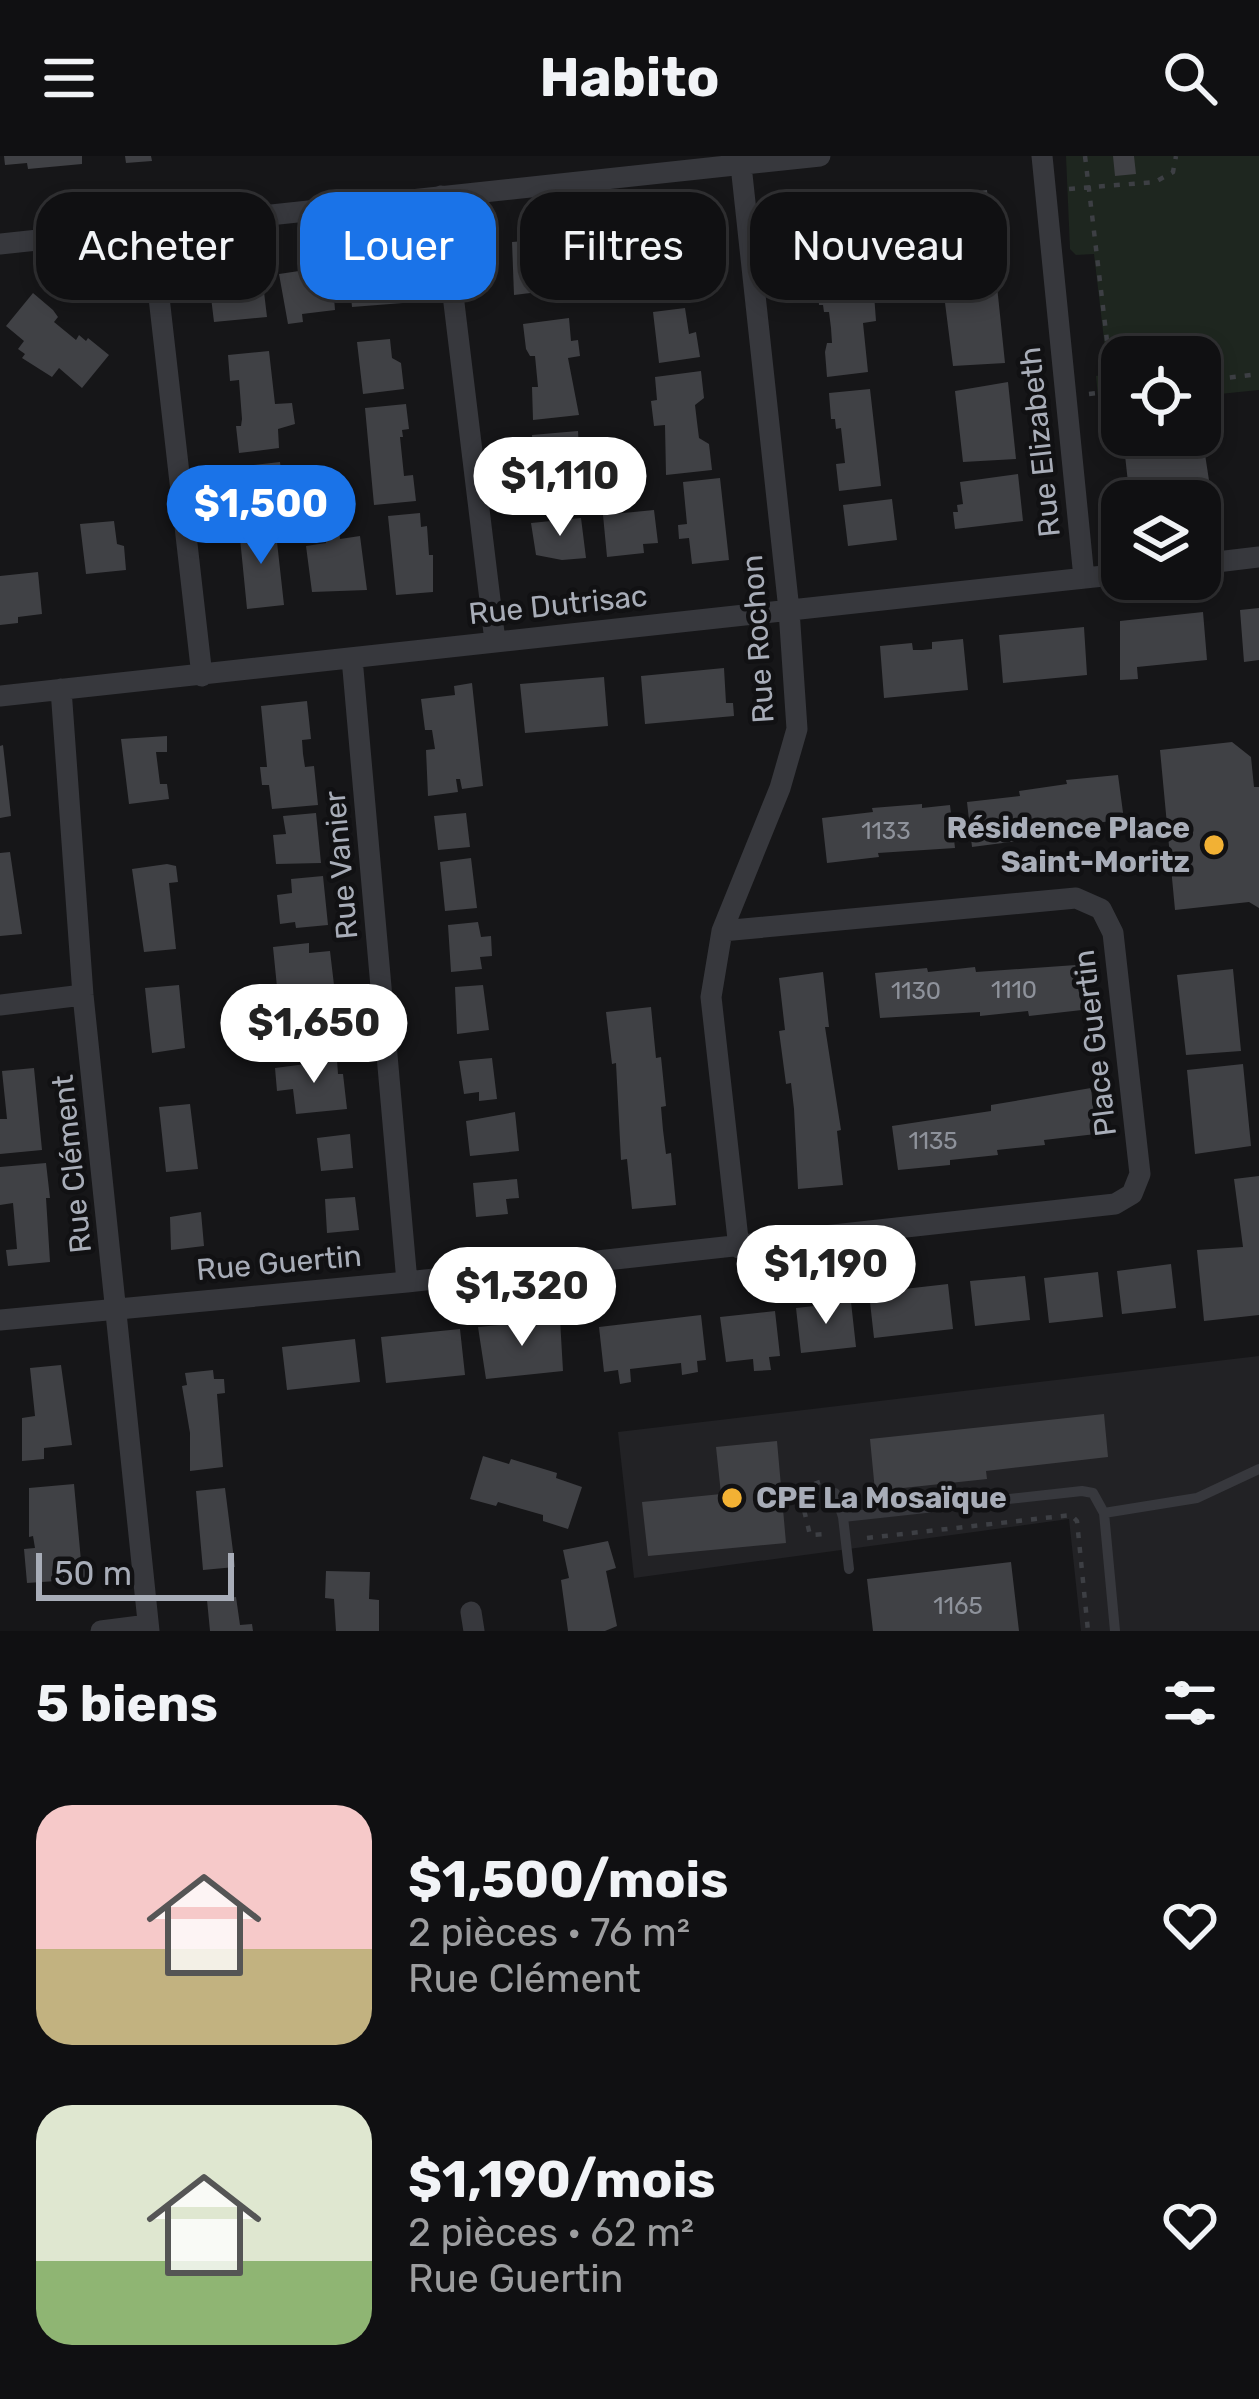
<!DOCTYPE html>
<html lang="fr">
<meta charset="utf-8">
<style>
:root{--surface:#101012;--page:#1e1e20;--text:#f1f3f6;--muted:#9c9d9f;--line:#303032;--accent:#1a73e8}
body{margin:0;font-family:Rubik,sans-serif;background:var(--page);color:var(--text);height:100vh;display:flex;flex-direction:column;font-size:45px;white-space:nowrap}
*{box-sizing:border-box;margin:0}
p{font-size:39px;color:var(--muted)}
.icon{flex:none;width:66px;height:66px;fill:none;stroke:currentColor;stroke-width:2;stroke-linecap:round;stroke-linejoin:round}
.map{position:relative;height:1475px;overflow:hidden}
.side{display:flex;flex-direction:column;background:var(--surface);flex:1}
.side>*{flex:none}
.top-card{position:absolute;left:36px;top:36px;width:1188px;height:108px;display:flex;gap:24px}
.controls{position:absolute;left:1101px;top:180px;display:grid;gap:24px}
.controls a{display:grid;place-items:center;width:120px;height:120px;border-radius:24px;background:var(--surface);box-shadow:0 6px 18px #0003,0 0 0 3px var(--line);font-size:60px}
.scale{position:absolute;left:36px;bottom:30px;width:198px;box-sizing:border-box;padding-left:12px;border:6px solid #a8adb8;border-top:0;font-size:33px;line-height:42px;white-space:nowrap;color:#a8adb8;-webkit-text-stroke:9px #111113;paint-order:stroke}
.price{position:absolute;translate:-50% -102px;padding:0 27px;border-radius:42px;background:#fff;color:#222;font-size:39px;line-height:78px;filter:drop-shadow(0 3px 6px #0008)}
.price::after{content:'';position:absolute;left:50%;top:72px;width:36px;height:27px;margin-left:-18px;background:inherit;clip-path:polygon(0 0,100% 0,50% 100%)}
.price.selected{background:var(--accent);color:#fff}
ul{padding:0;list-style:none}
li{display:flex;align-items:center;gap:36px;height:300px;padding:0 36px}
li span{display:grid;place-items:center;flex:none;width:336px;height:240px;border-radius:36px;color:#555}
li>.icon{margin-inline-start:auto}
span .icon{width:144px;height:144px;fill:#fffc;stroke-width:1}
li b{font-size:51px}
h2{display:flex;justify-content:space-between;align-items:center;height:144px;padding:0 36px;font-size:51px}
.pill{padding:0 42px;border-radius:36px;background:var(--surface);box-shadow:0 6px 18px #0003,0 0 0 3px var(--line);font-size:42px;line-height:108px}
.pill.selected{background:var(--accent);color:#fff}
header{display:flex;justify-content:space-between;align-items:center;height:156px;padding:0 36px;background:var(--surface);font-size:54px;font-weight:700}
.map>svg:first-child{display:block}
.built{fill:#222225}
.green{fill:#1e261f}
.building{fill:#404145}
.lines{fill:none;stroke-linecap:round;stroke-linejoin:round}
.path{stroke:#3d3f44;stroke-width:4.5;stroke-dasharray:6 9;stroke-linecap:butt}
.service{stroke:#37383d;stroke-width:10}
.minor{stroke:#37383d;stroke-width:21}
.poi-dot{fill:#f2b134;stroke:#111113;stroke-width:4.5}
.labels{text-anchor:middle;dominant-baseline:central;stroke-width:9;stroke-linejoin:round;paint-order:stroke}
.number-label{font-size:24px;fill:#8e929b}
.street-label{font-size:30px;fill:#a8adb8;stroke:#111113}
.poi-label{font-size:30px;font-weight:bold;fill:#a8adb8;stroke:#111113;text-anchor:end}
</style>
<header><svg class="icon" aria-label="menu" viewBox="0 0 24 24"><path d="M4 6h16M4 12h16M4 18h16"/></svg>Habito<svg class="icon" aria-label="search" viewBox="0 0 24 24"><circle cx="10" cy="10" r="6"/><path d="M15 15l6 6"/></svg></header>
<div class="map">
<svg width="1259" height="1475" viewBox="0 0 1259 1475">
<rect width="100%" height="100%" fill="#161618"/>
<path class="built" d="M1259 1200V1475H1081L1069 1363 634 1422 618 1276Z"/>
<path class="green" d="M1066 0H1259V234L1200 240V201H1122V248L1099 251 1096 220 1108 218 1094 98 1076 99 1070 93Z"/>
<path class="building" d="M4 0H82V8L28 13 27 7 5 9Z
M125 0H151L152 5 126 7Z
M1113 0H1134L1136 18 1115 20Z
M987 34 995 111 943 114 936 52H928L923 41Z
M839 60 840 66 867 63 868 102 808 109 803 64Z
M669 76 670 82 678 84 699 82 703 114 687 116V122L675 123 674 118 648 121 643 79Z
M626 82 630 121 609 123 611 140 578 143 572 95 593 93 592 88 601 87 600 83Z
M550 83 558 84 560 103 552 104 555 134 514 139 512 86Z
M373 107 375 114 400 113 403 147 352 151 348 110Z
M299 115V120L332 117 335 154 302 158 303 166 288 168 279 118Z
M262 119 267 161 214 166 210 133 238 131 237 121Z
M858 119 860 140 874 138 876 165 863 167 868 216 827 221 825 196 827 187H832L831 172 829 156H824L823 149H819L817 124Z
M997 130 1005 207 953 210 944 139Z
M33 137 53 154 58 161 54 166 76 184 79 179 86 185 88 182 109 199 82 232 59 212 52 221 22 202 25 198 18 193 24 185 6 170Z
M685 152 689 178 696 176 700 201 659 207 653 156Z
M569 162 571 185 578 184 580 200 568 202 579 259 533 264 532 231H538L535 200H530L526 193 523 168Z
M390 183 392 202 401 207 404 233 363 238 357 186Z
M269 195 275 248 292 247 295 268 278 273 279 292 239 297 236 270H241L242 263 239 224 230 225 228 199Z
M701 215 704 242 695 249 697 266 699 282 709 288 712 314 666 319 665 269 654 270 651 245 657 244 655 221Z
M1008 226 1016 303 963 306 955 235Z
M870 233 881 330 839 335 836 308 845 307 841 272 836 273 835 263H831L829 237Z
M406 248 409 273 402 274 403 281H400L404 320 413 319 416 345 374 349 365 252Z
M578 275 579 295 586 294 588 327 542 332 539 309H534L532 279Z
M1203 285 1212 344 1130 345 1124 290H1153L1154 297 1179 295 1178 288Z
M280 306 284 337 296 336 299 355 245 362 243 343 248 342 244 310Z
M1018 318 1023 365 955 373 953 356H958L957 349 963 348 960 326Z
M720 322 729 404 692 408 689 382 679 383 678 369 687 368 683 326Z
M892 343 897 384 848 390 843 349Z
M654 354 658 387 643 388 644 397 607 401 603 359Z
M420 357 421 371 427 370 429 399H433V436L396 439 388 360Z
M581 362 586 402 562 404 536 399 531 367Z
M114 365 117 388 124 390 126 414 86 418 80 368Z
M275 368 284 449 247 453 239 372Z
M339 371 340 383 360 380 367 434 312 436 306 390 326 387 325 373Z
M38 416 42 458 18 461V467L0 469V420Z
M1259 452V504L1244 506 1240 454Z
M1203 456 1207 504 1137 511 1138 523 1120 524V465Z
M1084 471 1087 519 1003 527 999 479Z
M963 483 968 534 884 542 880 490 912 487 913 494H922L932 493V486Z
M724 512 726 547H733L734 560 645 568 641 520Z
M604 521 608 570 525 577 520 528Z
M472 527 483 630 462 633 460 623H456L458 636 428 640 426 594 435 593 432 574H425L421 543 455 539 454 530Z
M307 545 311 583 302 584 303 598 305 611 314 610 318 649 272 653 269 629H262L260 611H267L261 550Z
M167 580V596H156L160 628H167L169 643 129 648 121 583Z
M1232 586 1251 601 1254 631H1259V752L1249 746 1175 754 1160 594Z
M3 589 11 660 0 662V590Z
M1118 619 1124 664 1073 669V674L1025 680 1026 684 972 691 967 646 1020 640 1019 635 1067 628 1066 624Z
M922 648V652L950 649 955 692 878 697 879 701 827 707 822 662 873 656 872 652Z
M316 657 321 707 276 708 273 679 286 678 283 660Z
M466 657 470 691 438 694 434 660Z
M10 696 22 778 0 780V697Z
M471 702 477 752 445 755 440 706Z
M167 708 176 710 178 726 169 727 176 793 144 796 132 713Z
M323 720 328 769 296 772 295 766 280 768 277 739 292 737 291 723Z
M478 766 481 781 491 780 492 800 480 801 482 813 451 816 448 769Z
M309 787V797L330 795 334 829 307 833V838L278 841 273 791Z
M1076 809 1082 854 1029 860 1028 855 980 860V856L880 862 875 817 927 812 928 816 975 811 976 816Z
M1233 813 1241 895 1186 899 1177 819Z
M823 816 829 871H825L841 974 837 975 843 1029 798 1033 794 953 791 927 786 928 779 875 785 874 779 822Z
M179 829 185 892 152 897 145 832Z
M483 829 489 874 457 878 455 831Z
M315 850 316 859 336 857 340 891 308 894 307 883 288 885 285 853Z
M651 851 656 902 661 901 666 950 661 951 663 974 666 998 671 997 676 1049 632 1053 627 1003 621 1004 616 907 612 908 606 856Z
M492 902 497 943 479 945V936L464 938 459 905Z
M337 904 338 918H343L347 953 296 958 293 933 277 935 275 912Z
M1243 908 1251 990 1195 998 1187 914Z
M34 912 42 994 0 998V963H7L2 915Z
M1091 932 1096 978 1044 984 1045 989 997 994 998 999 950 1004V1009L898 1014 892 970 991 955V949Z
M190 948 198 1013 166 1016 159 951Z
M515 956 519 995 470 1000 466 965Z
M350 978 353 1012 321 1015 317 982Z
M46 1007 50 1042H46L50 1106 8 1110 6 1094 17 1093 13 1047 0 1049V1011Z
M1259 1020V1159L1204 1165 1197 1094 1243 1091 1234 1023Z
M517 1023 519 1042 506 1043 508 1058 476 1061 473 1027Z
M355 1041 359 1074 327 1077 325 1043Z
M201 1056 204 1090 171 1094 170 1061Z
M1171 1108 1176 1152 1122 1158 1117 1115Z
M1098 1116 1103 1161 1049 1167 1044 1122Z
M1025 1120 1030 1164 975 1170 970 1125Z
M948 1128 953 1173 874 1182 869 1137Z
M851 1146 856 1191 801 1197 796 1152Z
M775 1155 780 1200 769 1201 771 1214 754 1215 753 1203 726 1206 720 1161Z
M701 1159 706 1204 697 1205 698 1216 682 1219 681 1207 630 1213 631 1226 620 1228 618 1214 604 1216 599 1171Z
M560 1163 563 1215 486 1223 478 1171Z
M460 1173 465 1219 386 1227 381 1181Z
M355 1183 360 1226 287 1234 282 1191Z
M61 1209 72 1289 44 1292V1303L22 1305V1262L35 1260 30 1212Z
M213 1214 214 1223H224L225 1237 217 1238 223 1311 190 1315V1277L182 1230 187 1229 185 1217Z
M1104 1258 1108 1301 986 1315 987 1323 875 1335 870 1283Z
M777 1285 786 1387 648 1400 642 1346 721 1338 716 1291Z
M483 1300 509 1308 511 1303 557 1317 556 1322 582 1331 568 1373 543 1365V1359L498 1346 496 1350 470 1343Z
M74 1328 81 1405 89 1414 86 1423 27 1427 24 1393 35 1392 33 1380 29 1381V1332Z
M225 1332 235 1411 203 1414 196 1335Z
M608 1385 616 1412 606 1415 617 1470 605 1475H568L561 1424 569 1422 563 1394Z
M1011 1406 1019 1475H873L867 1423Z
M326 1415 370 1416 369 1443 379 1444V1475H336L334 1443 325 1442Z
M236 1441 240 1469 252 1468 253 1475H210L207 1444Z"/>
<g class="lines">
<path class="path" d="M1085 0 1113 235
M1069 33 1155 26 1173 16 1176 0
M1200 225 1259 218
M1089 238 1122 234
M820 1326 799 1333 810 1379 826 1378
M867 1382 1071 1359 1077 1365 1088 1475"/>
<path class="service" d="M835 1337 843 1361
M849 1413 843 1361 1082 1335 1093 1337 1104 1357
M1115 1475 1104 1357 1197 1342 1259 1313"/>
<path class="minor" d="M1042 0 1084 422
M441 40 495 485
M151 71 202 520
M0 88 820 0
M1200 408 1259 401
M352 502 407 1126
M61 533 83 839 149 1475
M0 540 1122 418
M0 849 83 839
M739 1092 711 841 722 775 780 632 797 573 789 454 740 0
M0 1164 407 1126 1115 1048 1132 1038 1140 1018 1113 777 1101 753 1076 742 722 775
M471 1456 474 1475
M101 1475 148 1469"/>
</g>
<g class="poi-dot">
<circle cx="1214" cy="689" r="12"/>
<circle cx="732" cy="1342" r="12"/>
</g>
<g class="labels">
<g class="number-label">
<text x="886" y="675">1133</text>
<text x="1014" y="834">1110</text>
<text x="916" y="835">1130</text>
<text x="933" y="985">1135</text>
<text x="958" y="1450">1165</text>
</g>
<g class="street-label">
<text transform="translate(1040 286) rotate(-96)">Rue Elizabeth</text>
<text transform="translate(558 449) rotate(-6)">Rue Dutrisac</text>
<text transform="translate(758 483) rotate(-94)">Rue Rochon</text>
<text transform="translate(341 709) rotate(-95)">Rue Vanier</text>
<text transform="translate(1095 887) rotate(-97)">Place Guertin</text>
<text transform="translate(72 1008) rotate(-96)">Rue Clément</text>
<text transform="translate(279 1107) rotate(-5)">Rue Guertin</text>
</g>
<g class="poi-label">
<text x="1190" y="672">Résidence Place<tspan x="1190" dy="34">Saint-Moritz</tspan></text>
<text x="756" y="1342" text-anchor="start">CPE La Mosaïque</text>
</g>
</g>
</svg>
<div class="controls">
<a><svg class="icon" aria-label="locate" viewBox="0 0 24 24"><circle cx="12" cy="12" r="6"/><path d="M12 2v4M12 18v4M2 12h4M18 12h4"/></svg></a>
<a><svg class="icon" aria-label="layers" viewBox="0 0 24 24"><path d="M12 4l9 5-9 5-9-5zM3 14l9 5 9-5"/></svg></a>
</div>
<div class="scale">50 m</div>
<b class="price" style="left:560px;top:383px">$1,110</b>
<b class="price selected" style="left:261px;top:411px">$1,500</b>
<b class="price" style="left:314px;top:930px">$1,650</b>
<b class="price" style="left:826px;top:1171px">$1,190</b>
<b class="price" style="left:522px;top:1193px">$1,320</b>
<div class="top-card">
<a class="pill">Acheter</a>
<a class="pill selected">Louer</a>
<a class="pill">Filtres</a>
<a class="pill">Nouveau</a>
</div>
</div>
<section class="side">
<h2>5 biens<svg class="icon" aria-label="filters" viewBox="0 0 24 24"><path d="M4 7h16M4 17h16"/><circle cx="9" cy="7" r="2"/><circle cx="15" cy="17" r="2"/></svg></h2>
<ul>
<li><span style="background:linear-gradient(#f6c9c9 60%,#c2b280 0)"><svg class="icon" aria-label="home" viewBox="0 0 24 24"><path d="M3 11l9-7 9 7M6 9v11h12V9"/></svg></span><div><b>$1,500/mois</b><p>2 pièces · 76 m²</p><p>Rue Clément</p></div><svg class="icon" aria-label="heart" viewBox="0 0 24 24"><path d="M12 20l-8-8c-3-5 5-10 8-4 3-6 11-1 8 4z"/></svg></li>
<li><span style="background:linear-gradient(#dfe7d0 65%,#8fb573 0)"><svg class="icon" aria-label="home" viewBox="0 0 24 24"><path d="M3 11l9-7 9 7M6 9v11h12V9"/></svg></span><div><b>$1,190/mois</b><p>2 pièces · 62 m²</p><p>Rue Guertin</p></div><svg class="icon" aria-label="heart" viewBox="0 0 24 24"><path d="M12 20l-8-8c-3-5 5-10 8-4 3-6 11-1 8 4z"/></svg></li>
</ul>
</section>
